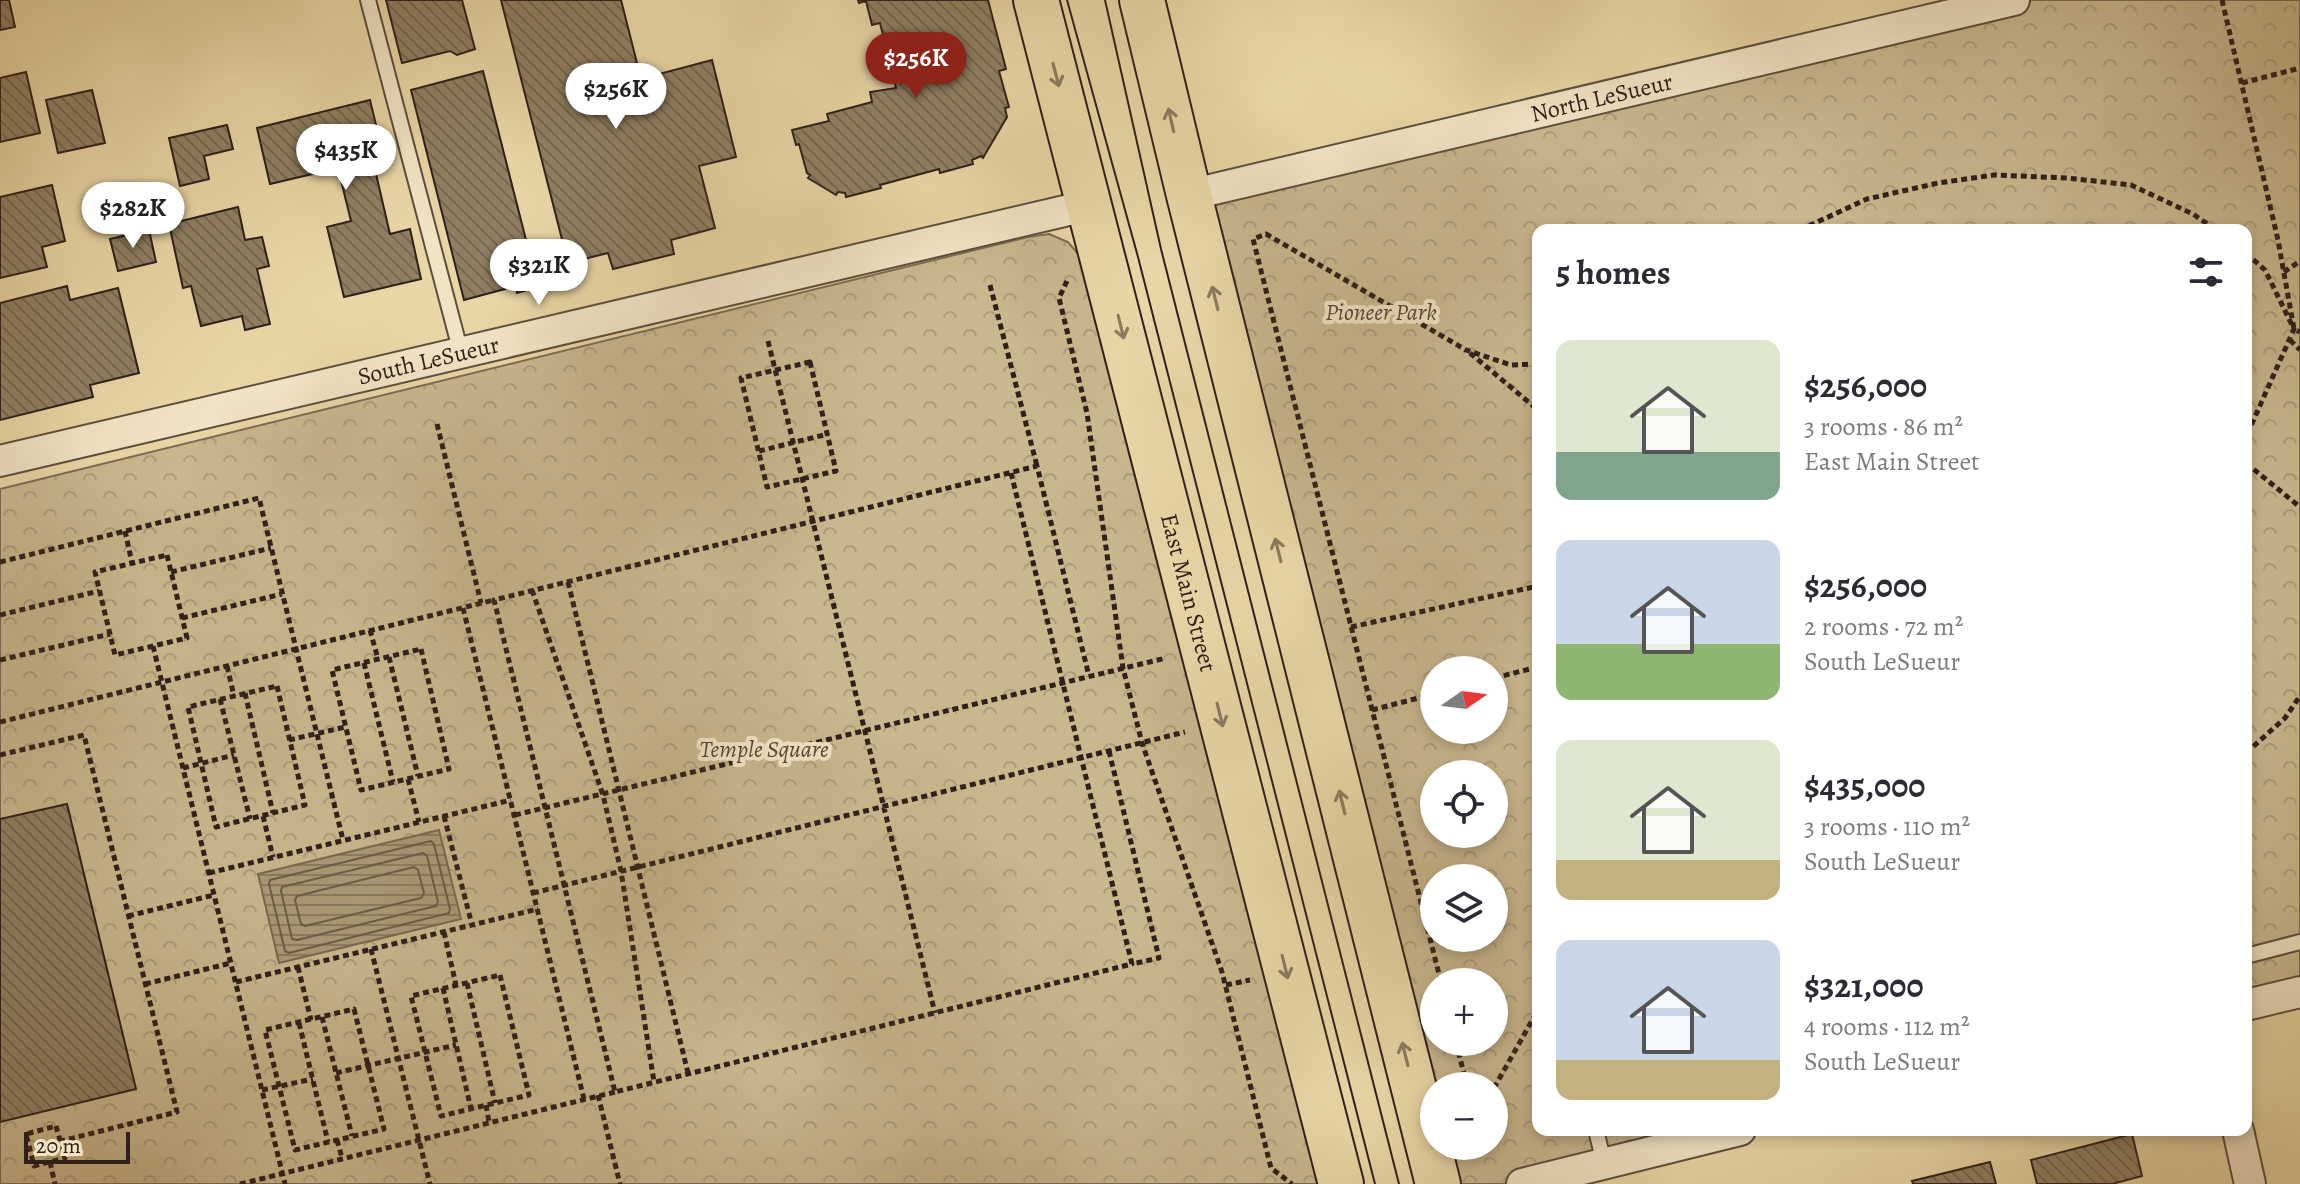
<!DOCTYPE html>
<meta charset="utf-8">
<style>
:root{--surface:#fff;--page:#f7f7f7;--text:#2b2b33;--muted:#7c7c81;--accent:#8f2418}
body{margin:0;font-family:Alegreya,serif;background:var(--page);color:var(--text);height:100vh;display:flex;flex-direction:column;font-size:30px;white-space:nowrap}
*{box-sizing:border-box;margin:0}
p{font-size:26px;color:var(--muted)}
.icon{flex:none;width:44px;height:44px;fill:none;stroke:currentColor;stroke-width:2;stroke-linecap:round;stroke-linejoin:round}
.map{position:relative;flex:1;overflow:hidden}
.side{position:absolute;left:1532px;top:224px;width:720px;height:912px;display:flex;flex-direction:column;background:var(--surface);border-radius:16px;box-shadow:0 4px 12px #0003}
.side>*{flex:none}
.needle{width:52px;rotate:76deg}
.controls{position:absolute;left:1420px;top:656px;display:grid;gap:16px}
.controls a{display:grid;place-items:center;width:88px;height:88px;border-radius:50%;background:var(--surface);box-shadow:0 4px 12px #0003;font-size:40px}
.scale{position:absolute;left:24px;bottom:20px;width:106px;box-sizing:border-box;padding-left:8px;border:4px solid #2f201a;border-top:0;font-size:22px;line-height:28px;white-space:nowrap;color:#2f201a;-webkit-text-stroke:6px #f1e4c5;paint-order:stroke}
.price{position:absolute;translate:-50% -68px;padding:0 18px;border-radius:28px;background:#fff;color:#222;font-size:26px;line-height:52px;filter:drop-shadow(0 2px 4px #0008)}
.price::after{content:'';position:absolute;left:50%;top:48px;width:24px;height:18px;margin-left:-12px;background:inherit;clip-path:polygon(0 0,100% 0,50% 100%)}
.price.on{background:var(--accent);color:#fff}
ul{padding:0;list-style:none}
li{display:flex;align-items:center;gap:24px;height:200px;padding:0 24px}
li span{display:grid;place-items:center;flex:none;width:224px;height:160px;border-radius:16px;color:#555}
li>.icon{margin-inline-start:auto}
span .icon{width:96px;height:96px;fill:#fffc;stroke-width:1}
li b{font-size:34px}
h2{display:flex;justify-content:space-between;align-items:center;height:96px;padding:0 24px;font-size:34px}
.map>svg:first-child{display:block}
.forest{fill:url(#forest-crowns);stroke:#7c6c54;stroke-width:2;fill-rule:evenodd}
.water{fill:url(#water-rules);stroke:#796851;stroke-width:2}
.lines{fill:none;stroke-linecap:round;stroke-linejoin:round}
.shore{stroke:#6c5c48;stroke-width:2}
.building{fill:url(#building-back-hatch);stroke:#2f201a;stroke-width:2}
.service-casing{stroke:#5e4e3d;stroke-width:18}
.minor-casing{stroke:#5e4e3d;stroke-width:34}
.primary-casing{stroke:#2f201a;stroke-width:48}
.path{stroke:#2f201a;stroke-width:5;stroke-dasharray:6 4;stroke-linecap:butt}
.service{stroke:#f1e4c5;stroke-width:14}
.minor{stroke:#f1e4c5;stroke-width:30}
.primary{stroke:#e9d6a6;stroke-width:44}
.tram{stroke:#2f201a;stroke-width:2}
.oneway{stroke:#8c7b60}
.labels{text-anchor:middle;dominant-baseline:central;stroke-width:8;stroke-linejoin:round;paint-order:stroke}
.street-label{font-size:24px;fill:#2f201a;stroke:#f1e4c5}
.park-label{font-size:24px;font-style:italic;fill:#564637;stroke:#f1e4c5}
</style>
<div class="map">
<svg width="2300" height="1184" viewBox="0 0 2300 1184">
<defs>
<pattern id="forest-crowns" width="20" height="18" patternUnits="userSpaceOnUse" patternTransform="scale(2)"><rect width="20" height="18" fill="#c9b78e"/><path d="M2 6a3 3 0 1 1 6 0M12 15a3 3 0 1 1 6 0" fill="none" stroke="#ad9d7a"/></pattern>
<pattern id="water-rules" width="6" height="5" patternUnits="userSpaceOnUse" patternTransform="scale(2)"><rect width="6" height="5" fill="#aa9876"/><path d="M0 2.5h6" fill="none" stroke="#8b7c60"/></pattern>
<pattern id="building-back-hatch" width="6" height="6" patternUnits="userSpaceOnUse" patternTransform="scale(2)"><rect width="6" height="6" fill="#907f63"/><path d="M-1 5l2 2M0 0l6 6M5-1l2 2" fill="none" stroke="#766851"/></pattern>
</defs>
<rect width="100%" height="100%" fill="#e9d6a6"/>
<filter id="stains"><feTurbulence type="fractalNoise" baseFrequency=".0025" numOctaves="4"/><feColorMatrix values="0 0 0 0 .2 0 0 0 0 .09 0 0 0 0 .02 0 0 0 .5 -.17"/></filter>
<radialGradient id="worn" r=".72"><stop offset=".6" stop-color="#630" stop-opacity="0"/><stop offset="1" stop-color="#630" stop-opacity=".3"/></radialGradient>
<path class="forest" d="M2014 0H2300V992L2246 1005V230H1538V1130H1740L1522 1184H1438L1189 196ZM1434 670H1494V730H1434ZM1434 774H1494V834H1434ZM1434 878H1494V938H1434ZM1434 982H1494V1042H1434ZM1434 1086H1494V1146H1434Z
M1049 234 1068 242 1085 262 1320 1166 1318 1184H0V489L1028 237Z"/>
<path class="water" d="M439 830 461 919 279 963 258 874Z"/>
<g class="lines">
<path class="shore" d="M431 841 434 844 450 909 449 913 289 953 285 951 269 884 270 880Z
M423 853 427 856 438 902 436 906 297 940 292 939 281 891 282 887Z
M414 867 418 870 424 893 421 898 305 926 301 924 295 900 297 896Z"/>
</g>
<path class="building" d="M0 0H9L15 27 0 30Z
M386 0H462L475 49 457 55 450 51 402 63Z
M501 0H621L637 63 629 65 630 70 640 77 648 75V77L712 60 736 157 699 166 715 228 671 240 674 254 613 269 608 253 568 263Z
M858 0H988L1006 69 999 71 1009 107 1005 108 1007 117 983 158 981 156 972 160 973 164 940 173 939 169 880 185 881 188 846 197 845 193 838 192 836 195 808 178 810 175 807 173 799 144 796 145 792 130 829 121 827 114 872 102 870 92 896 88 880 23 872 25 866 1 859 3Z
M483 71 538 287 517 293 516 286 464 300 411 90Z
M26 72 40 133 0 142V78Z
M92 90 105 143 58 153 46 100Z
M370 100 383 154 372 157 390 234 410 229 421 279 344 297 327 227 351 221 338 168 270 184 257 128Z
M227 125 233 149 204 156 209 179 180 186 169 138Z
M52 185 65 241 42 247 47 267 0 278V197Z
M238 207 245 240 262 237 269 266 257 269 270 324 245 330 242 316 201 326 191 286 183 288 169 224Z
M149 230 156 262 118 271 110 239Z
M67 286 70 300 118 288 139 373 90 385 93 397 0 420V303Z
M67 804 136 1089 0 1122V819Z
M2132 1134 2142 1176 2112 1184H2037L2031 1160Z
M1990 1162 1996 1184H1913L1912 1181Z"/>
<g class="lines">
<g class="service-casing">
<path id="service" d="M368 0 461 353
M2246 956 2300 942
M1596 1130 1604 1163"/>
</g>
<g class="minor-casing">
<g id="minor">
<path id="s1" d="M1189 195 2014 0"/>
<path id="s2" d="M0 461 1090 205"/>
<path d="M2246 1005 2300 992"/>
<path d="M2238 1130 2250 1184"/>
<path d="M1522 1184 1740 1130"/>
</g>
</g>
<g class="primary-casing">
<g id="primary">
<path id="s3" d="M1036 0 1341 1184"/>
<path d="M1142 0 1189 195 1438 1184"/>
</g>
</g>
<path class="path" d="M2222 0 2278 240 2294 329 2300 332
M2242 83 2300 68
M1800 230 1867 199 1938 183 1994 175 2067 178 2131 185 2193 214 2216 230
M2246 253 2265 270 2294 329 2246 437
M2284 272 2300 261
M1067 281 1059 298 1087 413 1123 668 1142 743 1222 972 1271 1168 1292 1184
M990 285 1037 466
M2290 340 2300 350
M768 341 935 1013
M1470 353 1538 410
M810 362 836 471 767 487 741 378Z
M437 424 481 603
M759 451 828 434
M2246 463 2300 507
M1011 473 1132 964 615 1092 494 600 1037 466 1089 676
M125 531 132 563
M167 555 187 638 115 655 95 572Z
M0 562 259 498 343 840
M171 572 271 548
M568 582 688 1073
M532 590 603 795 621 871 654 1082
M463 608 584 1099
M0 615 99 591
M182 618 282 594
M1351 627 1538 586
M370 630 378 659
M153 646 285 1184
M421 649 449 769 361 790 332 670Z
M389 657 418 776
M0 660 110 634
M364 663 393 782
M227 666 234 696
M1494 678 1538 667
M277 686 305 805 216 827 188 707Z
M245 693 273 813
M220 699 250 819
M1372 710 1434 694
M0 722 494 600
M289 740 345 727
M1109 751 1159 958 1132 964
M2246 753 2285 718 2300 696
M0 755 84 735 177 1112 61 1141
M183 768 234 755
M408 779 419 822
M515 815 1166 658
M263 816 273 857
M444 816 472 925
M209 873 511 800
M533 893 1185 732
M128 916 214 895
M444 932 456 985
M371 949 430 1184
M298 967 311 1020
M500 975 529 1095 441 1116 411 996Z
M236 982 538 909
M1441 982 1253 239 1266 234 1466 350 1511 365 1538 364
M467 983 495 1103
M145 984 231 963
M1226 985 1250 980
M443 988 471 1109
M354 1009 384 1129 295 1150 265 1030Z
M322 1017 352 1136
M299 1023 328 1142
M1456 1042 1467 1086
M336 1073 456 1045
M1494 1088 1538 1010
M262 1090 313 1079
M598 1095 620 1184
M486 1105 489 1122
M56 1126 65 1158 34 1166 26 1134Z
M337 1140 342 1158
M1476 1146 1477 1155
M50 1162 55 1184
M240 1184 615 1092"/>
<use href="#service" class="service"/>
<use href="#minor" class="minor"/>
<use href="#primary" class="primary"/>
<path class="tram" d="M1067 0 1138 257 1375 1184
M1105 0 1161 249 1399 1184"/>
</g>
<defs><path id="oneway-shaft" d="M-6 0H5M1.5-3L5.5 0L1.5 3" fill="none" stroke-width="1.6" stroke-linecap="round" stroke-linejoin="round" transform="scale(2)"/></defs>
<g class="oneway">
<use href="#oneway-shaft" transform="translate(1056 75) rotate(75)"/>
<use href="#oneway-shaft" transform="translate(1171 120) rotate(-103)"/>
<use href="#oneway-shaft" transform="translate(1215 298) rotate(-104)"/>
<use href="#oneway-shaft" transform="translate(1121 327) rotate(76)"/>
<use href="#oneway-shaft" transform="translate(1278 550) rotate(-104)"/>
<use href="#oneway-shaft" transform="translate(1220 715) rotate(76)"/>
<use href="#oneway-shaft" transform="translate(1342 802) rotate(-104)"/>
<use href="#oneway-shaft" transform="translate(1285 967) rotate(76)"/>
<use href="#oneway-shaft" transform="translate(1405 1054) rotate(-104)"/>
</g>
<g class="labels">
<g class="street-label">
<text stroke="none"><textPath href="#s1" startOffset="424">North LeSueur</textPath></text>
<text stroke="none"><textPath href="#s2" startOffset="440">South LeSueur</textPath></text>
<text stroke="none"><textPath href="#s3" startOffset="612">East Main Street</textPath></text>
</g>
<g class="park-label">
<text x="1381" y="312">Pioneer Park</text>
<text x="764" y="749">Temple Square</text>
</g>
</g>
<rect width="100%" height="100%" filter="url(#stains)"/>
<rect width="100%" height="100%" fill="url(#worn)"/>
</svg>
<div class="controls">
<a><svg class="needle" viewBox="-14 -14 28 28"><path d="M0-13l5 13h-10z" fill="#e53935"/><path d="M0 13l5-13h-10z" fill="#7c7c81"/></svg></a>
<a><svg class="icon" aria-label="locate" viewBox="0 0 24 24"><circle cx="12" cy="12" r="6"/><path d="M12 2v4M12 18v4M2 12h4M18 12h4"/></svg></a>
<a><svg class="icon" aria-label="layers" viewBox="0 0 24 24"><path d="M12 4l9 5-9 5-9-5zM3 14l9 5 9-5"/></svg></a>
<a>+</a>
<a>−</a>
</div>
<div class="scale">20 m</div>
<b class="price on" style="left:916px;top:100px">$256K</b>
<b class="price" style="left:616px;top:131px">$256K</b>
<b class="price" style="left:346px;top:192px">$435K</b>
<b class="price" style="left:133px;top:250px">$282K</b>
<b class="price" style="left:539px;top:307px">$321K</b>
<section class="side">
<h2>5 homes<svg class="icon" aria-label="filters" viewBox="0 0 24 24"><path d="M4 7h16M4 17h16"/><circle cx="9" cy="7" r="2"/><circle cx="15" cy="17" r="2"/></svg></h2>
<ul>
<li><span style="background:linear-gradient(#dfe7d0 70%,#7fa58c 0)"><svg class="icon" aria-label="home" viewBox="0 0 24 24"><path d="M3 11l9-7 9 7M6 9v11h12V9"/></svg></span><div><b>$256,000</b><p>3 rooms · 86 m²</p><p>East Main Street</p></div></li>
<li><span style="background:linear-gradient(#c9d6e8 65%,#8fb573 0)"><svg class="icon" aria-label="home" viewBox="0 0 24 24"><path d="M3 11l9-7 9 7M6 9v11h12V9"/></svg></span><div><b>$256,000</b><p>2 rooms · 72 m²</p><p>South LeSueur</p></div></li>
<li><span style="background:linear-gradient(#dfe7d0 75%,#c2b280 0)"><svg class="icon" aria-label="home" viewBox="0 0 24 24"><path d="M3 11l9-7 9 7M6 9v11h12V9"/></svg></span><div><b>$435,000</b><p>3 rooms · 110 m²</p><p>South LeSueur</p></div></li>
<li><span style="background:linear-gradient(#c9d6e8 75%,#c2b280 0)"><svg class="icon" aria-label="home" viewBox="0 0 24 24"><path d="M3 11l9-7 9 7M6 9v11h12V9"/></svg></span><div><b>$321,000</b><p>4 rooms · 112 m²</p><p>South LeSueur</p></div></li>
</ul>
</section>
</div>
